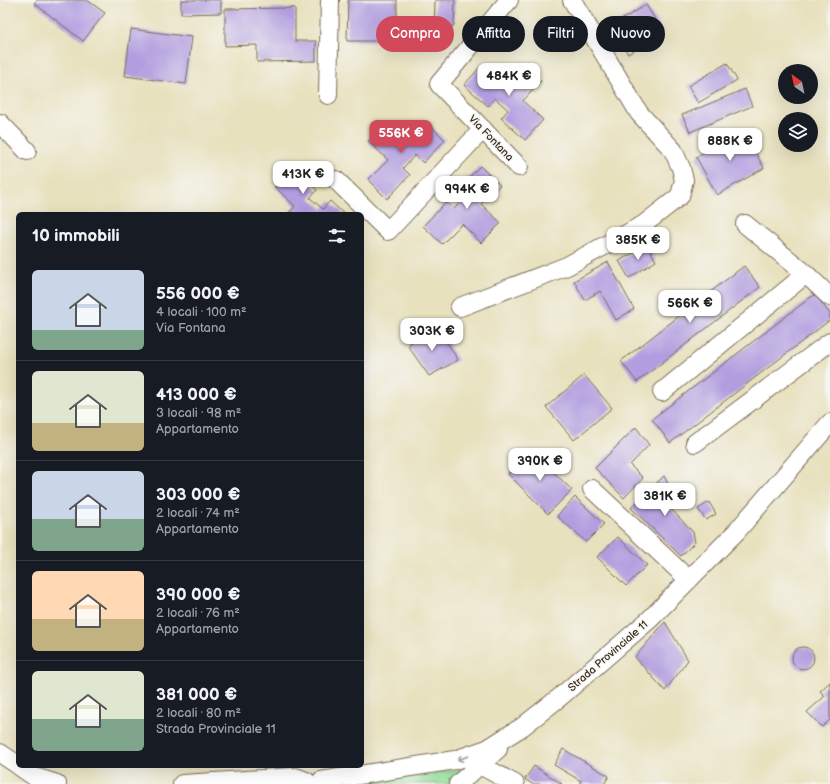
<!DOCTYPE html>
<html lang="it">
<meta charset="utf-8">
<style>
:root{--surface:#171b24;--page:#242831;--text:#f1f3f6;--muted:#9ea1a6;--line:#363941;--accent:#d1495b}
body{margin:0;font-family:"Balsamiq Sans",sans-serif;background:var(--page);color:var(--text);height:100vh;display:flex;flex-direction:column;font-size:15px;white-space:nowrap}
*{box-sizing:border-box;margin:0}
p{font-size:13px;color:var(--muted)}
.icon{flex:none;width:22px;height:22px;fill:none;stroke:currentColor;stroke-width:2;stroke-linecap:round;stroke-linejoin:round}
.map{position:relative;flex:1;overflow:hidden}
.side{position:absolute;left:16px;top:212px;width:348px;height:556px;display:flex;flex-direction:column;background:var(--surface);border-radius:6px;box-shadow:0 4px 16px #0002}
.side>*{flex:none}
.guide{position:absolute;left:376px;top:16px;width:380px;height:36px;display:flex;gap:8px}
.needle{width:26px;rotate:327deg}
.buttons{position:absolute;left:778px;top:64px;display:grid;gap:8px}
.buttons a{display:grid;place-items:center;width:40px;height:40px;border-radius:50%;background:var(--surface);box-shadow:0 4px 16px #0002;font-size:20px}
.price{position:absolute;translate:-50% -34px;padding:0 9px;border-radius:8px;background:#fff;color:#222;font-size:13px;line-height:26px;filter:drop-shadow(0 1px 2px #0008)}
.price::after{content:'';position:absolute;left:50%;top:24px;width:12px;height:9px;margin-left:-6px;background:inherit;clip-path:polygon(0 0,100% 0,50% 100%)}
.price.active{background:var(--accent);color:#fff}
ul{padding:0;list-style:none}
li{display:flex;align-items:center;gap:12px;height:100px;padding:0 16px}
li+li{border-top:1px solid var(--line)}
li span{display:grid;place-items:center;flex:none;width:112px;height:80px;border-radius:6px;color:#555}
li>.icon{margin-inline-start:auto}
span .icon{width:48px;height:48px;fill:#fffc;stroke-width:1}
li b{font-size:17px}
h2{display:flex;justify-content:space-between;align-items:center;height:48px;padding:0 16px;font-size:17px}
.pill{padding:0 14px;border-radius:18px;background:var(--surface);box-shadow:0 4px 16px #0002;font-size:14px;line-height:36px}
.pill.active{background:var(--accent);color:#fff}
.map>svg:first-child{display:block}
.green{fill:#92dd9a;stroke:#66845c}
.building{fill:#b19ddf}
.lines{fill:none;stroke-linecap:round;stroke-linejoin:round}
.minor-casing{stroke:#786a56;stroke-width:20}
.minor{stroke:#fff;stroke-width:18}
.oneway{stroke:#a79f9a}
.labels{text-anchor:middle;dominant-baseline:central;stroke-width:3;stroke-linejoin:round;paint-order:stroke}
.street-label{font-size:11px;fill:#3b2a1e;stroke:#f6f6f2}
</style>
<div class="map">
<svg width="830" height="784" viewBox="0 0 830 784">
<rect width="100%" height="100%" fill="#f6f6f2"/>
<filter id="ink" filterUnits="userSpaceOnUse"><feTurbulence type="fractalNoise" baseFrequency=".025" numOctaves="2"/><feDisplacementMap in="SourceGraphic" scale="8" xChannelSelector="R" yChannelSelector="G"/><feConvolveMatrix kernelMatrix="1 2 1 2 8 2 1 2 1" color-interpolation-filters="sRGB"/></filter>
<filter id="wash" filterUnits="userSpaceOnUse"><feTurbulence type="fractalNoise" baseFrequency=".012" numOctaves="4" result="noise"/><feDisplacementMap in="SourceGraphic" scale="16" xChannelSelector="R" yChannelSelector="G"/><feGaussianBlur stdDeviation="0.9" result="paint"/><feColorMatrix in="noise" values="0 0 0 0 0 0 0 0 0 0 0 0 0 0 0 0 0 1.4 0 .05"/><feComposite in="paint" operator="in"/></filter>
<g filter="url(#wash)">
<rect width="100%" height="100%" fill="#e8e1be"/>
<path class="green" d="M471 768 451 784H353L354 780 390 779Z"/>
<g id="blocks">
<path class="building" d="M37 0H87L105 13 83 41 34 3Z
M181 0H221V13L181 14Z
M348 0H397V41H347Z
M435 0H455L454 25 434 37Z
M646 5 663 32 628 54 611 26Z
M295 8V41H316V61L257 62V45L225 46V9Z
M131 29 192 37 186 84 125 76Z
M521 63 541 81 523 101 543 120 525 140 501 118 508 110 495 98 488 106 464 85 482 65 502 83Z
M727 63 737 80 698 103 688 86Z
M745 89 752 106 690 132 682 115Z
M426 121 445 140 423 163 415 155 403 168 410 175 387 199 368 180 388 160 368 141 387 122 407 140Z
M743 130 764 168 717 195 696 157Z
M480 166 500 185 481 204 501 223 481 243 462 224 442 244 423 226 446 202 454 209 466 197 458 189Z
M293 167 317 190 310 198 323 209 330 201 344 214H288L295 206 275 187Z
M647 245 656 261 629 278 619 261Z
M608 262 634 309 616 320 600 291 585 300 574 281Z
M744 266 760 287 637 382 621 361Z
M815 294 830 314V320L670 443 652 419Z
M426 326 448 344 458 360 429 376 408 346Z
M584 375 612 408 574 440 546 407Z
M636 427 649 445 630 465 643 478 624 498 595 468Z
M531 450 572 490 548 514 508 474Z
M664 476 675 498 669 507 693 532 695 542 681 556 631 508Z
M575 497 604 524 586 542 557 516Z
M709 502 716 514 706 520 698 509Z
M618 537 647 565 626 586 597 557Z
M665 622 688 660 665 691 635 657Z
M792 658a11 11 0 1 1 22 0a11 11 0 1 1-22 0Z
M830 682V720L822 727 807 712 825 696 820 691Z
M563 749 609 776 604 784H579L581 781 554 765Z
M534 766 562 784H532L525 779Z"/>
</g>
</g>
<g filter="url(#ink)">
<use href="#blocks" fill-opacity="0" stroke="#786a56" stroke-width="1"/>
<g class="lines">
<g class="minor-casing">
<path id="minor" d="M509 0 439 84 519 167
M328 95 330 0
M0 123 27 151
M336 180 388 231 483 129
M745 224 806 274
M460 307 567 266 643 225 680 196 684 180 681 168 673 150 639 113 572 0
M662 392 806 274 830 297
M695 443 830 342
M592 489 689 580
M0 753 18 765
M480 765 515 784
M19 766 35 777 57 784
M321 781 455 760 487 749 522 727 560 697 650 619 736 532 830 423
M182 784 295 777 306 781
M458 784 498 749"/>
</g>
<use href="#minor" class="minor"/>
</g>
<defs><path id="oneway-shaft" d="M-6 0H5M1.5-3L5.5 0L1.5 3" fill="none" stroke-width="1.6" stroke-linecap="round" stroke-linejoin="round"/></defs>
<use class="oneway" href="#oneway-shaft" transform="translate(463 758) rotate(161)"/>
</g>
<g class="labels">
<g class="street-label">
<text transform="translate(491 138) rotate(46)">Via Fontana</text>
<text transform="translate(608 656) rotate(-41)">Strada Provinciale 11</text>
</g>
</g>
</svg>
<div class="buttons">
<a><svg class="needle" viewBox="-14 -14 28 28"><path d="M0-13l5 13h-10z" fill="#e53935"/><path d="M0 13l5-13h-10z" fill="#9ea1a6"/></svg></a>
<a><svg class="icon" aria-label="layers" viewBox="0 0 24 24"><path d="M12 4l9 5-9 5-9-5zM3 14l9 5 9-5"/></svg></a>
</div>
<b class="price" style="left:509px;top:97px">484K €</b>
<b class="price active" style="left:401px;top:154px">556K €</b>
<b class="price" style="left:730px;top:162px">888K €</b>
<b class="price" style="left:303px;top:195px">413K €</b>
<b class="price" style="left:467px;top:210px">994K €</b>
<b class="price" style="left:638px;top:261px">385K €</b>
<b class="price" style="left:690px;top:324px">566K €</b>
<b class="price" style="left:432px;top:352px">303K €</b>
<b class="price" style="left:540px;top:482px">390K €</b>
<b class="price" style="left:665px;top:517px">381K €</b>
<div class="guide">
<a class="pill active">Compra</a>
<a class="pill">Affitta</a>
<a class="pill">Filtri</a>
<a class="pill">Nuovo</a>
</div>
<section class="side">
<h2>10 immobili<svg class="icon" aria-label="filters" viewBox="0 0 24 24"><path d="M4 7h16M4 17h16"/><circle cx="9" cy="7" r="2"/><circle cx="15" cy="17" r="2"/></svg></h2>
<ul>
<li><span style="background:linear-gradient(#c9d6e8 75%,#7fa58c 0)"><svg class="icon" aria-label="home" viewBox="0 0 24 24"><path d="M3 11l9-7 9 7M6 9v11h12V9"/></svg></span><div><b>556 000 €</b><p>4 locali · 100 m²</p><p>Via Fontana</p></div></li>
<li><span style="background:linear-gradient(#dfe7d0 65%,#c2b280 0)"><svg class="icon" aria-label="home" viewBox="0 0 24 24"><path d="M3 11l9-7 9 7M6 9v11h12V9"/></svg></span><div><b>413 000 €</b><p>3 locali · 98 m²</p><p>Appartamento</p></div></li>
<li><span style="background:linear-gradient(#c9d6e8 60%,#7fa58c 0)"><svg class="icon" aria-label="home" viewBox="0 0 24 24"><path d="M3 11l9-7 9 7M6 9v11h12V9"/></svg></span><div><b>303 000 €</b><p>2 locali · 74 m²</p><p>Appartamento</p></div></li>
<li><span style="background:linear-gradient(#ffd9b3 60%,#c2b280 0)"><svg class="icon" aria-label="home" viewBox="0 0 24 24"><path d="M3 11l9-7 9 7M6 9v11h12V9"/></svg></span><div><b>390 000 €</b><p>2 locali · 76 m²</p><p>Appartamento</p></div></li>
<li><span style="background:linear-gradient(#dfe7d0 60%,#7fa58c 0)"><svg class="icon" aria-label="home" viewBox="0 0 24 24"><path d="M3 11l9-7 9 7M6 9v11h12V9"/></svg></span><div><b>381 000 €</b><p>2 locali · 80 m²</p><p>Strada Provinciale 11</p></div></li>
</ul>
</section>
</div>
